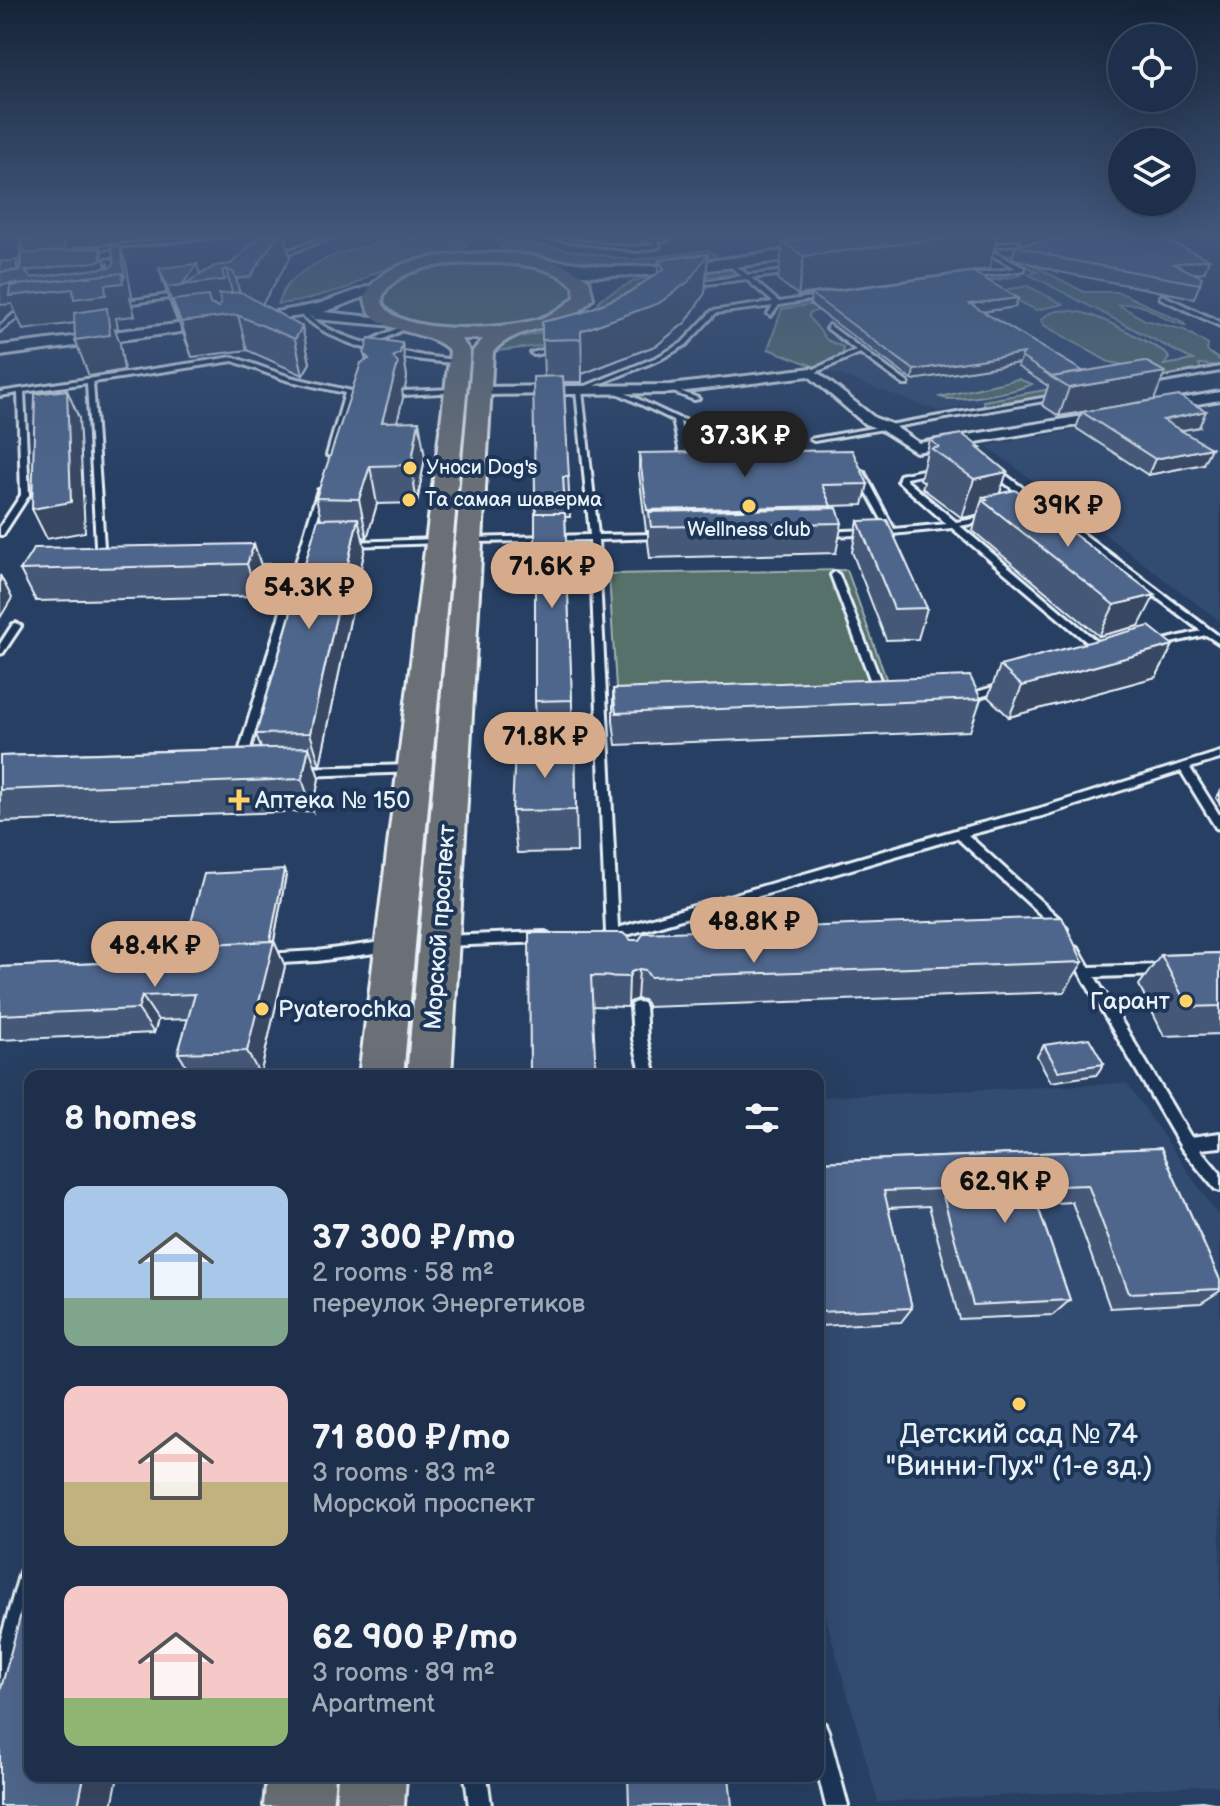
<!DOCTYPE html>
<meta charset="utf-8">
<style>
:root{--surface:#1d2f4a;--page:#2a3b54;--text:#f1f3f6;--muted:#a0a9b5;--line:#3b4a62;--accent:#d6ab8b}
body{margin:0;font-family:"Balsamiq Sans",sans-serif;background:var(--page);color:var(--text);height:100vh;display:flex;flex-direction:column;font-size:30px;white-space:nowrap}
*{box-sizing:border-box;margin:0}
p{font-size:26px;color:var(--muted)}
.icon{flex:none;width:44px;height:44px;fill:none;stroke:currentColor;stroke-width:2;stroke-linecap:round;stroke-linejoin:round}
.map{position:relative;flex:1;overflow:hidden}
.sheet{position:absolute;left:24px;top:1070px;width:800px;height:712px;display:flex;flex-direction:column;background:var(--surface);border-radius:16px;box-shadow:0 8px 32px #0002,0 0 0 2px var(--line)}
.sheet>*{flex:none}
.fabs{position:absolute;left:1108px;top:24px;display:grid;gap:16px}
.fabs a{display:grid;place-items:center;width:88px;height:88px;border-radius:50%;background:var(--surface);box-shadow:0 8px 32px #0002,0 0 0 2px var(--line);font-size:40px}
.price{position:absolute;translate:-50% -68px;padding:0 18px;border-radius:28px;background:var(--accent);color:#111;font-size:26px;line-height:52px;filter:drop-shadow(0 2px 4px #0008)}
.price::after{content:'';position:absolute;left:50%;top:48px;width:24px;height:18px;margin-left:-12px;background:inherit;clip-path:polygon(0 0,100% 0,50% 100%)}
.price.current{background:#222;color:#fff}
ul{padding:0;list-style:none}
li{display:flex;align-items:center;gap:24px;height:200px;padding:0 40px}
li span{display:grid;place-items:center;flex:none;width:224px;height:160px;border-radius:16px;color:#555}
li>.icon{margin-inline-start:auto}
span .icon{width:96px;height:96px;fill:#fffc;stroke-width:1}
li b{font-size:34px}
h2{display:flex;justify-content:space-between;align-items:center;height:96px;padding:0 40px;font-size:34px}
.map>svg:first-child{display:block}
.built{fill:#334b6f}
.green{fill:#576f6b;stroke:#a0b0b2;stroke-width:2}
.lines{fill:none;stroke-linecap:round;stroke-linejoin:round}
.service-casing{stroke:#e8f1f8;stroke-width:6}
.minor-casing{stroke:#e8f1f8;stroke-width:6}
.tertiary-casing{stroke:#e8f1f8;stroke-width:6}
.secondary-casing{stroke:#e8f1f8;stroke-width:6}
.primary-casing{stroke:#e8f1f8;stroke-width:6}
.service{fill:#1d3557;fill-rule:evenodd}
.minor{fill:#1d3557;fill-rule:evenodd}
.tertiary{fill:#1d3557;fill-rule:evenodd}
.secondary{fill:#1d3557;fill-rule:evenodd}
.primary{fill:#6a7074;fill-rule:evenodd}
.wall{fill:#445878;stroke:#e8f1f8;stroke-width:2}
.shaded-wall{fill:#374762;stroke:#e8f1f8;stroke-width:2}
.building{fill:#4f668c;stroke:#e8f1f8;stroke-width:2}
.poi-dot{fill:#ffd166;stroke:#1d3557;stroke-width:3}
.labels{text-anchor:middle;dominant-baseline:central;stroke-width:8;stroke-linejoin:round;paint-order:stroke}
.far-poi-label{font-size:20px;fill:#e8f1f8;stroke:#1d3557;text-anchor:start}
.poi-label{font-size:24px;fill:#e8f1f8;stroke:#1d3557;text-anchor:start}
.street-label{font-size:24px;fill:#e8f1f8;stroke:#1d3557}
.near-poi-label{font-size:28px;fill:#e8f1f8;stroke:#1d3557}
</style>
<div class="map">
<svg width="1220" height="1806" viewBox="0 0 1220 1806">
<rect width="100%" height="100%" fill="#273f62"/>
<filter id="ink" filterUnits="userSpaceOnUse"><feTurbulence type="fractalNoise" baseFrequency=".0125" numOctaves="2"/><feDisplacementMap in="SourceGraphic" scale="16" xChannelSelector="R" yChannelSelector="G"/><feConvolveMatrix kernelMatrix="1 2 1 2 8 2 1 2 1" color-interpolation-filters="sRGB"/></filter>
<g filter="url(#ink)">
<path class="built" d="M1028 274 1203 365 938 411 768 349 782 309Z
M1220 404V621L987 446Z
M1127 1083 1220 1218V1785L878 1802 818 1590V1097Z"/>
<path class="green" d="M438 235 442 241 470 238 464 251 406 262 372 274 350 287 300 301 278 304C281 297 284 287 290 282 328 247 389 241 438 235Z
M492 238 632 260 709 250 721 259C669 265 527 282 492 238Z
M1012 254 1084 292H1119L1181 321 1185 325C1159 322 1150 299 1119 305L1145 320 1184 330 1208 345 1207 351 1220 360V366L1199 364 1202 372 1003 406 985 405 983 401 1062 387 1124 365 1109 362 1044 325 1041 320C1067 290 1139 339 1165 352L1169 358 1164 365 1193 360 1028 274 1037 272 1006 255Z
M463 262C503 262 541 261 575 284L577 294C574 299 570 305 565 309 533 334 408 341 384 302L387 289C407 270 436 266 463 262Z
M727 267 735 273 643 285 593 330 539 346 497 351 504 341 556 329 596 307 601 298 636 280Z
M1022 275 982 283 1003 290 1028 286 1063 304 1036 310 1013 298 917 295 816 311 809 313V317L827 340 843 347V354L816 367 768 349 782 309Z
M1018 379 1032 384C1014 392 958 403 940 397Z
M847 570 893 698 617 704 609 574Z"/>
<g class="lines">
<g class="service-casing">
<path id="service" d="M23 235H27V270L24 272 21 270Z
M218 235H234L79 251 76 249Z
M332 235H338L279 257 274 256Z
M529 235 630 247 654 245 637 235H643L654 239 669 240 657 242 660 247 637 251Z
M1019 241 1017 244 986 248 1024 268V270L962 279 959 277 1016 268 976 247Z
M113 259 117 281 114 283 111 281 109 262 91 264 88 262Z
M728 260 748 275 796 270 794 273 751 278 779 302 825 295 828 297 779 305 771 316 768 314 773 306 716 313 686 345 661 359 582 391 598 535 662 534 666 536 662 538 598 540 618 928 959 829 1037 809 1220 752V759L1190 768 1220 816V829L1216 828 1181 771 1042 816 968 835 1059 918 1067 929 1065 932H1057L1051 924 957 838 620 937 625 945 623 948C617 951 605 942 602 936L606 932 590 540 470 542 466 540 470 538 590 535 576 390 657 357 682 343 712 311 773 302 746 279 690 286 687 284 742 276 726 263Z
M182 293 184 296 117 305 114 303Z
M1162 295 1220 322V326L1160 298Z
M31 311 33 314 18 317 0 331V326L14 314Z
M303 314H307C324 329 344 337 366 343L406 324H410V326L372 345 423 356 462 361 459 363C410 361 340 350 303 316Z
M829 325 908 383V385H904L860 353 814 373H810V371L856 350 827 328Z
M559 346 561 349 534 355 531 353Z
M233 357 290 377 356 392V394H351L334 457 327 455 345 393 286 380 233 361 93 382 105 562 101 565 97 562 87 383 24 392 29 495 3 535H0V527L21 495 18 393 0 396V392Z
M1220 367V371L1148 384 1145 382Z
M670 387 698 398 699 399 694 400 668 390V388Z
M455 389 458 391 457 392 404 395 401 393 404 391Z
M613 389H617L678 418 808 455 801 457 680 422 689 463 693 465 689 467H683L673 420 613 391Z
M1059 395 1062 397 1061 398 814 441 810 439Z
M936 467 940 469 939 471 906 478V480L956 522 992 516V520L960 526 1107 650V654H1101L952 528 892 534 824 536 820 534 824 532 887 529 856 472 860 470 864 472 894 529 947 524 898 481 900 475Z
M989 467H995L1220 637V644L1206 635 1152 647V643L1201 631 989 471Z
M318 490 325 492 246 762 241 766 237 764 236 762 293 571 249 572 245 569 249 566H295Z
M438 539 442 541 441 543 350 546 346 544 350 542Z
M835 572 839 575 886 695 884 697H878L876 695 831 575Z
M16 623 21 626 3 653 0 654V644L13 624Z
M1003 684 1008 687 1006 689 963 702 958 699 960 697Z
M413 765 418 769 417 772 303 776 298 772 303 768Z
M545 932 549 934 551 937 549 940 545 942 444 946 440 944 438 941 440 938 444 936Z
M389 941 393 942 395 946 393 950 389 951 317 961 264 964 260 963 258 959 260 955 264 954 317 951Z
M1074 947 1078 948 1089 967 1163 965 1167 966 1169 970 1167 974 1163 975 1095 977 1191 1137 1220 1133V1147L1200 1149 1220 1173V1191L1215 1189 1182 1149 1070 956 1068 952 1070 948Z
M638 1002 643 1003 645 1007 647 1039 656 1076H642L633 1039 631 1007 633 1003Z
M30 1562V1606L10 1677 7 1684 0 1687V1642L20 1572 23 1565Z
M818 1721 825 1724 828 1731 848 1806H826L818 1773Z
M465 1776H487L491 1806H469Z"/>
</g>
<g class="minor-casing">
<path id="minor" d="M812 368 875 418 891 424 919 443 1108 412 1115 416 1108 420 916 452 881 430 865 424 809 376 670 393 480 395 473 391 480 387 670 385Z
M1220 392V400L1156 411 1149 407 1156 403Z"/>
</g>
<g class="tertiary-casing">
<path id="tertiary" d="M378 283 385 287 383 290 324 312 401 320 408 324 406 327 315 319 308 315 0 356V346L281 311 318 304Z"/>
</g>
<g class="secondary-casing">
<path id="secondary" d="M826 245 833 249 831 252C784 263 570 292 537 264 547 256 593 266 609 267 682 268 754 254 826 245Z"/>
</g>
<g class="primary-casing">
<path id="primary" d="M484 253C520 253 561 256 589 281L593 298C563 335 518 322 493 352L451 1076H407L473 351 483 339H461L470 351 403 1076H359L450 351C430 327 367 337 365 297 381 256 447 255 484 253ZM498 263C525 265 554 267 574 286L575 297C564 307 553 314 539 319 508 329 405 337 384 306 380 300 383 294 387 289 410 261 465 263 498 263Z
M267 1776H335L332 1806H264Z
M338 1776H406L404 1806H336Z"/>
</g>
<use href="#service" class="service"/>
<use href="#minor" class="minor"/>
<use href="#tertiary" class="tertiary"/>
<use href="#secondary" class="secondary"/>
<use href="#primary" class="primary"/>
</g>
<path class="wall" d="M783 242 989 269 798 295 778 280Z
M1016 245 1209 259 1204 272 1195 273 1200 284 1194 298 1059 272 1012 258Z
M708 254 705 293 686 322 657 345 582 374V382H564L570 517H565L573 732 537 733 535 701 536 513 535 493 544 376 542 322 581 313 628 293 658 273 659 260Z
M290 258 262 304 302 327 310 363 303 375 247 350 192 357 178 321H177L169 301 159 268 200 275 231 264Z
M811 294 1018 298 1015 307 982 312 1084 372 1154 400 1199 427 1181 430 1203 464 1148 475 1076 428 1082 412 1059 416 1042 405 1048 386 1018 367 1019 363 912 380 810 304Z
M402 343 407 377 405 388 402 390 403 398 397 421 425 457 417 503 377 504 367 538 362 537 365 548 320 765H315L319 778 313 811 0 822V756L261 748 256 734 321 519 316 498 366 361 364 354Z
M930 440 980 450 1007 472 1000 493 1139 626 1099 636 973 531 977 515 962 518 922 488 924 482 920 479Z
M639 453 868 484 863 505 831 506 830 508 842 523 836 553 650 558 648 542V531H646L639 473Z
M858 521 927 608 918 639 886 640 852 552Z
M254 544 264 575 257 596 36 601 20 570Z
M1173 645 1156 677 1009 717 988 697 1000 666Z
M613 689 981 699 970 731 616 745 613 721Z
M575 748 577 852 517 853 512 811Z
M1220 792V804L1216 798Z
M286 875 274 941 285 966 260 1075 193 1076 178 1053 188 1019 158 1020 154 1033 0 1040V967L156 961 185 945Z
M529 933 631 940 1083 962 1064 992 648 1007 644 1000 637 999 630 1002 628 1007 593 1006Z
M1220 953V1034L1164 1036 1139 985 1161 955Z
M1044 1045 1104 1064 1096 1075 1051 1082 1037 1056Z
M1161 1148 1220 1280V1291L1201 1303 1110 1308 1072 1202 1037 1204 1070 1300 1053 1315 959 1319 929 1206 888 1208 912 1308 901 1322 818 1326V1162Z
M1202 1801 1220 1804V1806H1133Z"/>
<path class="shaded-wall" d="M55 235H65L64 260 30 264 20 240Z
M278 235H285L290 258 258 311 245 312 236 279Z
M971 235H998L989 269 798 295 804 256Z
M120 246 126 264 132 296 130 297 135 316 116 318 118 328 115 329 120 343 124 370 89 376 75 340 83 322 23 330 12 304 0 305V285L17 283 25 271 100 248 106 266 108 279Z
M708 254 705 293 686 322 657 345 582 374 581 331Z
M1209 259 1204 272 1168 277 1174 264Z
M197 264 202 283 226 269 247 350 192 357 181 322 172 300 178 321H177L167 287Z
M1018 298 1015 307 967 314 970 304Z
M302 327 310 363 303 375 295 339Z
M402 343 407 377 405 388 402 390 403 398 388 458 382 422 393 357Z
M1024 353 1019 363 912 380 914 370Z
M1165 372 1154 400 1059 416 1069 388Z
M67 390 79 418 85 532 47 539 32 509Z
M1206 411 1199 427 1156 435 1163 420Z
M419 421 425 457 417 503 411 465Z
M1211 448 1203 464 1148 475 1155 459Z
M370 466 377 504 367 538 359 499Z
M1007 472 994 510 987 500 983 497 977 515 962 518 974 479Z
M358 518 365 548 320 765 310 733Z
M254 544 264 575 257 596 247 564Z
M0 575 12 598 0 618Z
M1155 595 1139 626 1099 636 1114 605Z
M1173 645 1156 677 1009 717 1022 686Z
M309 747 319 778 313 811 302 779Z
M284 870 286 875 273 945 274 941 285 966 260 1075 247 1051Z
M639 969 637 999 630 1002 628 1007 629 977 631 972Z
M142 996 158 1020 154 1033 138 1009Z
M84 1776H118L112 1806H78Z"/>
<path class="building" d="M27 235H55V236L20 240 26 239Z
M263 235H278L250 277 236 279 233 272 226 269 222 271 225 280 183 285 215 266 231 264 259 237Z
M834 235H971L804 256 783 242Z
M1081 235H1154L1209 259 1174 264 1202 277 1200 284 1064 259 1016 245Z
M111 246H120L125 277 124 278 122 273 17 285V283L0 285V272L20 270 22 254 100 248 101 261 25 271 31 278 111 267 114 264Z
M708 254 688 282 659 303 581 331V339L542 340V322L581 313 628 293 664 269 659 260Z
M17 260V271L0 272V262Z
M197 264 182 285 167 287 159 268Z
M973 272 1018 298 970 304 1084 372 1052 377 1021 357 1024 353 914 370 811 294Z
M122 273 123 283 105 285 106 295 74 299 73 289 9 296 10 286Z
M241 292 302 327 295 339 237 315 181 322 172 300 208 296 210 304 218 307 221 304 219 294Z
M107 308 110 335 75 340 74 313Z
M369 338 402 343 400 353 393 357 398 363 382 422 419 421 411 465 370 466 359 499 316 498 361 363 369 359 364 354Z
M1145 361 1165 372 1069 388 1051 377Z
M563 376 569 477H563L564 493H535L533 377Z
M67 390 71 502 32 509 35 394Z
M1179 396 1206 411 1163 420 1211 448 1155 459 1082 412Z
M962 434 981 448H978L1007 472 974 479 932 449 939 447 930 440Z
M852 450 868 484 822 485 831 506 647 510 639 453Z
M1015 490 1155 595 1114 605 983 501 987 500 983 497Z
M837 508 842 523 651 527 649 512Z
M535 513H565L572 700 535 701Z
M358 518 310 733 256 734 318 519Z
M887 520 927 608 894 609 858 521Z
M254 544 247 564 20 570 34 548Z
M1149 626 1173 645 1022 686 1000 666Z
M970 676 981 699 616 713 613 689Z
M309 747 302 779 0 790V756Z
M575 748 576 810 512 811 515 750Z
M284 870 270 941 185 945 204 874Z
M1062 917 1083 962 650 977 645 970 639 969 631 972 629 977 591 976 596 1076H530L529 933H623L631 940H639L644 933Z
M274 941 247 1051 178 1053 195 994 142 996 138 1009 0 1015V967L156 961 163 946Z
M1220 953V1006L1188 1007 1161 955Z
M1089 1038 1104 1064 1058 1071 1044 1045Z
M1161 1148 1220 1280V1289L1129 1293 1088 1185 1031 1187 1070 1300 973 1305 941 1189 884 1191 912 1308 818 1312V1162Z
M30 1580V1776H84L78 1806H0V1692Z
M628 1776H729L732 1806H629Z"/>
</g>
<linearGradient id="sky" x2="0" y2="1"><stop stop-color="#152336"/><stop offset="0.48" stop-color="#41587c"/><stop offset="1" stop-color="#41587c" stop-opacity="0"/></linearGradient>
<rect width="1220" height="488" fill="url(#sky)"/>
<g class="poi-dot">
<circle cx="410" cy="468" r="8"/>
<circle cx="409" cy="500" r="8"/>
<circle cx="749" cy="506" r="8"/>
<path d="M235 788h8v8h8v8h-8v8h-8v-8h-8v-8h8z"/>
<circle cx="1186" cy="1001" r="8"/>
<circle cx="262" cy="1009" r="8"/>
<circle cx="1019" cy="1404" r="8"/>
</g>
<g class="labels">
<g class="far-poi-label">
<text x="426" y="468">Уноси Dog's</text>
<text x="425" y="500">Та самая шаверма</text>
<text x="749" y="530" text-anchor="middle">Wellness club</text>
</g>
<g class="poi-label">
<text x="255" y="800">Аптека № 150</text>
<text x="1170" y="1001" text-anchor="end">Гарант</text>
<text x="278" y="1009">Pyaterochka</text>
</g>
<g class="street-label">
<text transform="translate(440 927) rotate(-86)">Морской проспект</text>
</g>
<g class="near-poi-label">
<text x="1019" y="1434">Детский сад № 74<tspan x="1019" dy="32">"Винни-Пух" (1-е зд.)</tspan></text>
</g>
</g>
</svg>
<div class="fabs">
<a><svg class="icon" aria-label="locate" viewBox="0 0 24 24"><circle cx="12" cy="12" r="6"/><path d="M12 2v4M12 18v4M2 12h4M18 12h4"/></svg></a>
<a><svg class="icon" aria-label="layers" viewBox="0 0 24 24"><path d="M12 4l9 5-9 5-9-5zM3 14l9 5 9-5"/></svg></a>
</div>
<b class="price current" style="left:745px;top:479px">37.3K ₽</b>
<b class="price" style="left:1068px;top:549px">39K ₽</b>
<b class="price" style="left:552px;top:610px">71.6K ₽</b>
<b class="price" style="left:309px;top:631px">54.3K ₽</b>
<b class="price" style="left:545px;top:780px">71.8K ₽</b>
<b class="price" style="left:754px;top:965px">48.8K ₽</b>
<b class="price" style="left:155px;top:989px">48.4K ₽</b>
<b class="price" style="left:1005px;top:1225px">62.9K ₽</b>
<section class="sheet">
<h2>8 homes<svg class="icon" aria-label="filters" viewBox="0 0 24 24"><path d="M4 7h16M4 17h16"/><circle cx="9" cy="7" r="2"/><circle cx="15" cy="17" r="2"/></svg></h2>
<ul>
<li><span style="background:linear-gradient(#a9c7e8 70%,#7fa58c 0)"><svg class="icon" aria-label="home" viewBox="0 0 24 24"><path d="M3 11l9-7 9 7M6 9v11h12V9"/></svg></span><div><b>37 300 ₽/mo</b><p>2 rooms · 58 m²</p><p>переулок Энергетиков</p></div></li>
<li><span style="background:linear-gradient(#f6c9c9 60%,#c2b280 0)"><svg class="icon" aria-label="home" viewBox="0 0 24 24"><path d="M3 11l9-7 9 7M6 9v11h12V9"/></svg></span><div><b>71 800 ₽/mo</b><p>3 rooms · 83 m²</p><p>Морской проспект</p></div></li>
<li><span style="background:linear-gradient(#f6c9c9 70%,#8fb573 0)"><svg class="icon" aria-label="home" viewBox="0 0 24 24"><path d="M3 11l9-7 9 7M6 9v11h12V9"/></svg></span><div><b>62 900 ₽/mo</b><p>3 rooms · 89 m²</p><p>Apartment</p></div></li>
</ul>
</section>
</div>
